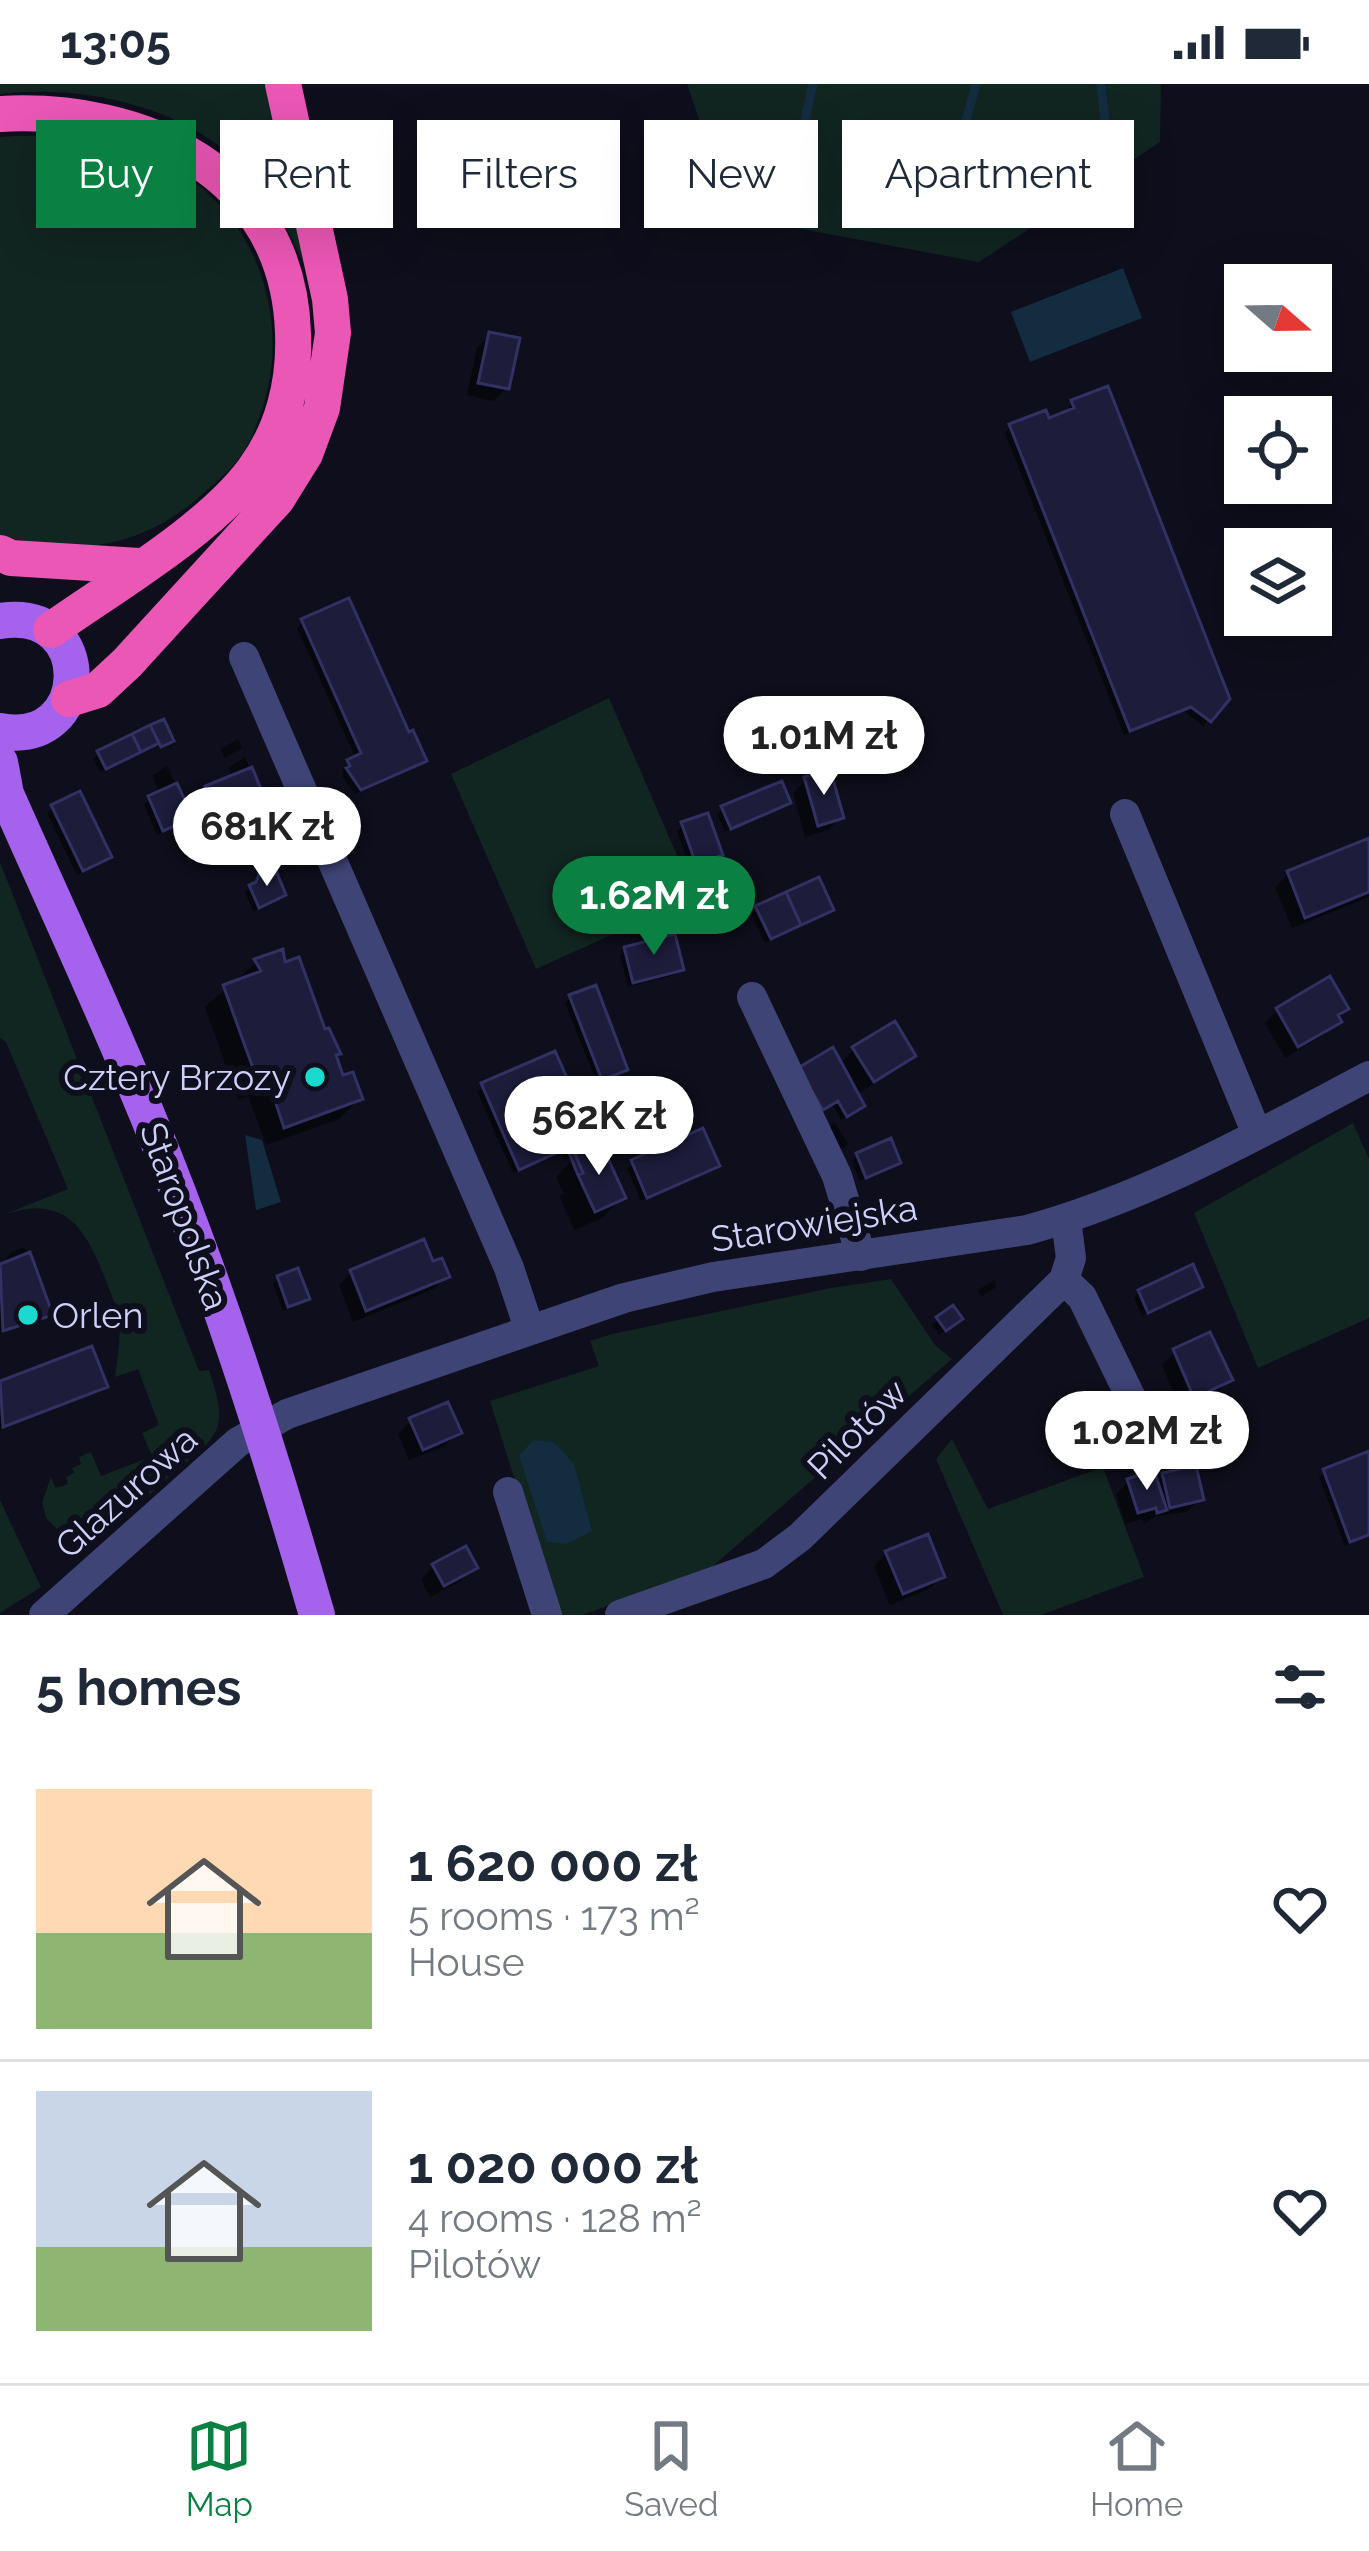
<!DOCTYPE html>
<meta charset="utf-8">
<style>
:root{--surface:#fff;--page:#f2f2f3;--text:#1f2937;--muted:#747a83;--line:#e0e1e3;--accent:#0b8043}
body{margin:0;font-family:Raleway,sans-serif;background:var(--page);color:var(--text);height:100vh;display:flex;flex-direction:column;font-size:45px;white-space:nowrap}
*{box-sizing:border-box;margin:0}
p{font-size:39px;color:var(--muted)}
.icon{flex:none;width:66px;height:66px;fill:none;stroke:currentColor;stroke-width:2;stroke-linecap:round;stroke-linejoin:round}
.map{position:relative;height:1531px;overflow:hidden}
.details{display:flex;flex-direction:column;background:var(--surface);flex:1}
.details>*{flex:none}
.hud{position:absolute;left:36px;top:36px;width:1299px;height:108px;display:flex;gap:24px}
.needle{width:78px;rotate:110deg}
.controls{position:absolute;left:1224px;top:180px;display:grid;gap:24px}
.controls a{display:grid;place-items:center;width:108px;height:108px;border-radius:0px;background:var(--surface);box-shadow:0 12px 48px #0002;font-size:60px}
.price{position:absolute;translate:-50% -102px;padding:0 27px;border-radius:42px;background:#fff;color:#222;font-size:39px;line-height:78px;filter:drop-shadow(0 3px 6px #0008)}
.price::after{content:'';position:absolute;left:50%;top:72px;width:36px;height:27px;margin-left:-18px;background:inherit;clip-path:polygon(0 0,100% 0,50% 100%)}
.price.active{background:var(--accent);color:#fff}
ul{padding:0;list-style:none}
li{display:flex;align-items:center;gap:36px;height:300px;padding:0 36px}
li+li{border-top:3px solid var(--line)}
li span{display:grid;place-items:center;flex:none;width:336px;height:240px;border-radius:0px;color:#555}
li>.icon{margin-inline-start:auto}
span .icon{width:144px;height:144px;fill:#fffc;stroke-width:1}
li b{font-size:51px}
h2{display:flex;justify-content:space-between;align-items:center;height:144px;padding:0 36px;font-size:51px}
.pill{padding:0 42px;border-radius:0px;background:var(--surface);box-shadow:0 12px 48px #0002;font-size:42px;line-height:108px}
.pill.active{background:var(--accent);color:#fff}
.status{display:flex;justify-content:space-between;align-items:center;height:84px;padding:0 60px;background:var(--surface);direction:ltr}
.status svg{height:33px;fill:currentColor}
.menu{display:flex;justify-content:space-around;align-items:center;height:168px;border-top:3px solid var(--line);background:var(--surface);font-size:33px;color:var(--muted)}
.menu a{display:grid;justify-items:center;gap:6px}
.menu .active{color:var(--accent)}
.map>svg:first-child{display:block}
.green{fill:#112521}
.water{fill:#132c40}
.shadow{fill:#0007}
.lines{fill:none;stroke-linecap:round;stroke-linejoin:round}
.stream{stroke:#132c40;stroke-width:9}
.building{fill:#1d1c3b;stroke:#333164;stroke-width:3}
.minor{stroke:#3e4476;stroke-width:30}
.major{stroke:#a462ed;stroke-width:36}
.highway{stroke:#eb57b5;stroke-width:36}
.poi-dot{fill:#1adad0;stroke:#0e0e1c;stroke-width:4.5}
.labels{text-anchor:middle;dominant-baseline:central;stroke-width:12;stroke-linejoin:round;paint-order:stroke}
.poi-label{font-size:36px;fill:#ced0f9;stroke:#0e0e1c;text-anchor:end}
.street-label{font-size:36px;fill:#ced0f9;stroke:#0e0e1c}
</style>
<div class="status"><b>13:05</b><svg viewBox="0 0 49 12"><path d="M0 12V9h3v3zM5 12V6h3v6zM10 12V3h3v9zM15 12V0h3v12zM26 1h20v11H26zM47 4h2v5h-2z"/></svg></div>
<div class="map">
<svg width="1369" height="1531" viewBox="0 0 1369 1531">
<rect width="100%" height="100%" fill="#0e0e1c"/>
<path class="green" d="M0 0H270L304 181C290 149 276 121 253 94 195 24 87 0 0 10Z
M687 0H1161L1160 58 979 178 752 136 723 106Z
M0 53C65 48 140 58 193 97 261 148 288 238 264 319 258 338 250 362 237 377 226 391 210 403 197 415 137 465 74 473 0 451Z
M609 614 695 813 536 885 451 690Z
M0 778 199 1287 209 1286C229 1346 221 1349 174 1389L152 1372 142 1349 159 1341 138 1285 115 1293C117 1275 121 1255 119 1237 117 1221 109 1206 104 1192 83 1138 61 1110 0 1132L68 1105 6 958 0 954Z
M1353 1039 1369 1075V1234L1258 1284 1194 1129Z
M891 1195 935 1261 952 1275 857 1357 859 1363 853 1368 847 1366 713 1482 583 1531H557L490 1317 599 1282 590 1257 612 1250 831 1204Z
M952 1355 988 1425 1103 1383 1144 1493 1041 1531H1003L936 1375Z
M91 1368 101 1392 143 1376 169 1393 93 1462 73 1461 46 1434 42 1418 51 1393 56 1404 68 1400 66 1393 74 1389 72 1384 81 1380 79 1373Z
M0 1416 41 1503 0 1529Z"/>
<path class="water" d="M1123 184 1142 234 1030 278 1011 228Z
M245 1051 262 1056 281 1118 256 1126Z
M534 1356 554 1358 574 1380 592 1447 567 1460 547 1458 519 1371Z"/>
<path class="shadow" d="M490 251 506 304 493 317 467 311 477 264Z
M1072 319 1227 614 1203 642 1184 627 1124 651 1005 349 1010 343 1047 338 1069 329 1067 324Z
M303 538 407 652 423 676 418 682 355 710 342 692 343 684 356 675 297 544Z
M238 655 242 664 224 674 221 665Z
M171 656 100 688 93 675 99 669Z
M245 673 262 714 212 737 201 710 232 694 228 684Z
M167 682 190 733 157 751 144 720 160 710 152 692Z
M806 696 841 733 828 746 805 753 793 709Z
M788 719 725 748 717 730 723 724Z
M53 724 109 772 77 791 47 729Z
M683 741 719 770 690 784 677 747Z
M1369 758V813L1292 844 1275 803 1288 790Z
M259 792 283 810 253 827 245 809Z
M757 825 831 826 765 859 751 830Z
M626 866 681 886 675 891 628 903 620 871Z
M258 877 359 1015 339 1035 266 1061 248 1012 238 1016 205 923Z
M571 913 625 985 619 991 597 999 565 919Z
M1345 925 1325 950 1285 974 1265 939 1277 927Z
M854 965 912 972 899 984 855 1011V1027L841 1036 832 1020 817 1029 794 992 839 981Z
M553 971 622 1114 602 1134 574 1146 560 1113 564 1109 556 1093 580 1069 565 1076 561 1068 513 1089 477 1007Z
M835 1039 848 1060 834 1071 827 1044Z
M666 1053 716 1081 641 1117 627 1084 664 1065 661 1059Z
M857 1072 897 1078 860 1097 852 1077Z
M25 1163 48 1228 0 1250V1183L8 1180 6 1174 12 1168Z
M352 1188 447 1192 434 1205 353 1238 339 1201Z
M278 1194 306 1215 283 1227 273 1200Z
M994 1196 996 1203 981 1213 978 1206Z
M1200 1203 1142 1232 1134 1214 1139 1208Z
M938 1236 954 1240 939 1251 932 1241Z
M91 1266 104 1302 98 1308 0 1346V1301Z
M1175 1268 1230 1295 1217 1308 1180 1324 1162 1281Z
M1063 1321 1090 1324 1125 1347 1062 1376 1049 1344 1061 1336 1057 1327Z
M411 1337 458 1349 445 1362 409 1376 398 1350Z
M1369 1371V1452L1345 1462 1319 1393Z
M1163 1392 1200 1415 1187 1428 1156 1432 1144 1440 1143 1435 1125 1440 1116 1410 1129 1397 1156 1400Z
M887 1469 942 1492 929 1505 890 1521 874 1482Z
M434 1482 474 1484 461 1497 430 1513 421 1495Z"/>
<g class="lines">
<path class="stream" d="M795 79 813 0
M944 115 976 0
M981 132 1106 47 1101 0"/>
</g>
<path class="building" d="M489 248 520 254 509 305 478 299Z
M1108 302 1230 615 1211 638 1191 623 1130 647 1009 340 1046 326 1049 334 1074 324 1071 316Z
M349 514 409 648 413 646 427 677 361 706 346 684 350 682 347 676 361 669 301 535Z
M164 635 174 657 161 663 150 641Z
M150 641 159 659 141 668 132 650Z
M132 650 141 668 106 685 97 667Z
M252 683 265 715 218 733 205 702Z
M830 685 844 734 818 742 804 693Z
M782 697 791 719 731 745 721 722Z
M177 699 193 734 163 747 148 712Z
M80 707 112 773 83 787 51 721Z
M708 729 723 771 696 780 681 738Z
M1369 754V808L1305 834 1287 787Z
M260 788 269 792 277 789 286 811 259 824 249 801 256 798Z
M819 793 834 826 801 841 786 808Z
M786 808 801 841 771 855 755 822Z
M675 850 684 886 633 899 624 863Z
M283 865 285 878 299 873 325 945 329 944 341 970 336 971 343 991 353 988 363 1015 284 1044 268 995 258 998 223 901 261 887 254 875Z
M1330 892 1349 925 1338 931 1342 938 1298 963 1276 924Z
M596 901 628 986 602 996 569 911Z
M895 937 916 972 874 998 852 963Z
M833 963 865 1022 847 1033 838 1017 823 1026 798 984Z
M555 967 597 1061 575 1070 583 1089 578 1091 567 1064 519 1086 481 999Z
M703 1044 720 1082 647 1114 631 1076 669 1059 665 1051 678 1045 681 1054Z
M891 1054 901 1079 866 1094 856 1069Z
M601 1059 626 1114 595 1128 578 1091 583 1089 575 1070Z
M424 1155 433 1177 442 1174 450 1193 366 1227 350 1186Z
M30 1168 53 1231 3 1247 0 1180Z
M1193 1180 1203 1203 1148 1229 1138 1206Z
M298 1184 310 1215 288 1223 277 1192Z
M953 1221 963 1235 946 1247 936 1233Z
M1210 1248 1233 1296 1194 1314 1173 1265Z
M92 1262 108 1303 3 1343 0 1297Z
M1088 1310 1092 1320 1114 1311 1128 1348 1068 1372 1053 1336 1066 1331 1061 1319Z
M448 1318 462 1349 423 1366 409 1334Z
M1369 1367V1451L1350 1458 1323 1385Z
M1196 1381 1204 1416 1170 1424 1162 1389Z
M1154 1386 1167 1426 1157 1429 1156 1424 1138 1429 1127 1395Z
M928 1450 945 1493 903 1510 885 1467Z
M466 1462 478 1484 444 1502 432 1480Z"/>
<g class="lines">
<path class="minor" d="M244 573 509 1184 529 1244
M1125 730 1257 1050
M752 913 837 1092 861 1172
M1064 1196 1082 1213 1153 1359
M508 1408 547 1531
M44 1531 238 1358 287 1330 624 1214 713 1193 1027 1146C1148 1113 1259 1050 1369 992
M620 1531 764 1480 800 1453 1064 1196 1071 1174 1066 1135"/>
<path class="major" d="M0 537C98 521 93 665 0 647
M0 678 6 710C53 816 102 921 146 1028 214 1192 268 1361 317 1531"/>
<path class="highway" d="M0 30C142 22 288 88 293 249 295 298 283 347 253 387 208 447 113 502 51 546
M0 469 11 474 139 482
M69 615 98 606 127 579 277 415 305 370 322 324 333 249 330 215 283 0"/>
</g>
<g class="poi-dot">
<circle cx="315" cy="993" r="12"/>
<circle cx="28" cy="1231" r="12"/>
</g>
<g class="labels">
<g class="poi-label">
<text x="291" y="993">Cztery Brzozy</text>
<text x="52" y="1231" text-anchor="start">Orlen</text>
</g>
<g class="street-label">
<text transform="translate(185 1132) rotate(70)">Staropolska</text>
<text transform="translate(814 1139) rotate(-9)">Starowiejska</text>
<text transform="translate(857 1345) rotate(-45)">Pilotów</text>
<text transform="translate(126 1408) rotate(-42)">Glazurowa</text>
</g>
</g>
</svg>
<div class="controls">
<a><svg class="needle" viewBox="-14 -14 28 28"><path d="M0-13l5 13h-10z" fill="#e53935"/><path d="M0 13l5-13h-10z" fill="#747a83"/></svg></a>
<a><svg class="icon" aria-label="locate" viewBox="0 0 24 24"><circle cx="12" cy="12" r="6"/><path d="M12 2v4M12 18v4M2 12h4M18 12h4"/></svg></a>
<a><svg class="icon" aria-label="layers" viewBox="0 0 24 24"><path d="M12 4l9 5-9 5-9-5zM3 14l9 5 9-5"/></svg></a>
</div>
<b class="price" style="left:824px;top:714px">1.01M zł</b>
<b class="price" style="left:267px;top:805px">681K zł</b>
<b class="price active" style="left:654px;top:874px">1.62M zł</b>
<b class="price" style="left:599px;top:1094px">562K zł</b>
<b class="price" style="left:1147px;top:1409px">1.02M zł</b>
<div class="hud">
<a class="pill active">Buy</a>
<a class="pill">Rent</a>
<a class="pill">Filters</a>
<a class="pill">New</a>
<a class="pill">Apartment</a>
</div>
</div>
<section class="details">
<h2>5 homes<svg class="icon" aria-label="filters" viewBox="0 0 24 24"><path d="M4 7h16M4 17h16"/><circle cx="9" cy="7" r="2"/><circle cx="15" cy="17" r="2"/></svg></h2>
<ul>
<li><span style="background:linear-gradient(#ffd9b3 60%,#8fb573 0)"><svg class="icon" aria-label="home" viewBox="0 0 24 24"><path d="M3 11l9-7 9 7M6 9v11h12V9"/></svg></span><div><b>1 620 000 zł</b><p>5 rooms · 173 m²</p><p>House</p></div><svg class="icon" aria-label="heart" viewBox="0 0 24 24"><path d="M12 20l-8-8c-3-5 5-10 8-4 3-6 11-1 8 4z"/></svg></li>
<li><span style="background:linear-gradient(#c9d6e8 65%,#8fb573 0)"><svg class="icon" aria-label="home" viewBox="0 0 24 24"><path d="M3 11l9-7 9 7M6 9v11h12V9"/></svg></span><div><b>1 020 000 zł</b><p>4 rooms · 128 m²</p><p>Pilotów</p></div><svg class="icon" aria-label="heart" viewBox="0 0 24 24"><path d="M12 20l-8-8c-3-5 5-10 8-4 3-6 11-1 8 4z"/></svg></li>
</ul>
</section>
<nav class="menu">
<a class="active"><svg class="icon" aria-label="map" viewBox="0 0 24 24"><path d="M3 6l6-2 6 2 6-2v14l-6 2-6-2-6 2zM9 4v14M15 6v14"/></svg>Map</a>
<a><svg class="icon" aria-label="saved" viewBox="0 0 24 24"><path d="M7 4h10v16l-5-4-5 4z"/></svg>Saved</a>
<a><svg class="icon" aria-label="home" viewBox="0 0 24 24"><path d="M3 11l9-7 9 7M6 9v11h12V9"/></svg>Home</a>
</nav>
